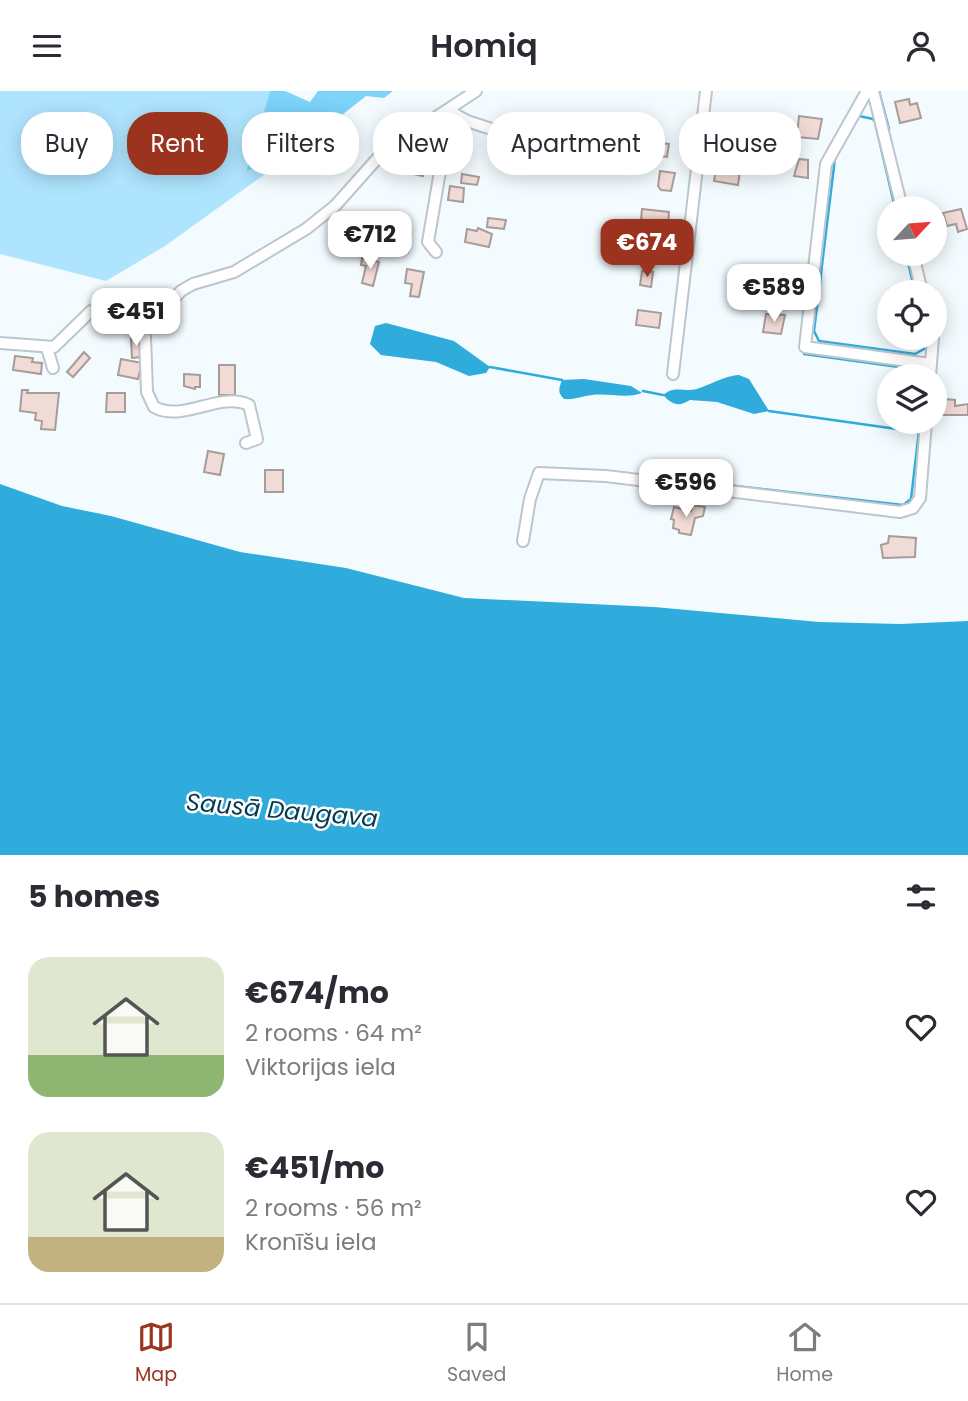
<!DOCTYPE html>
<meta charset="utf-8">
<style>
:root{--surface:#fff;--page:#f2f2f3;--text:#2b2b33;--muted:#7c7c81;--line:#e1e1e2;--accent:#9c331e}
body{margin:0;font-family:Poppins,sans-serif;background:var(--page);color:var(--text);height:100vh;display:flex;flex-direction:column;font-size:26px;white-space:nowrap}
*{box-sizing:border-box;margin:0}
p{font-size:23px;color:var(--muted)}
.icon{flex:none;width:38px;height:38px;fill:none;stroke:currentColor;stroke-width:2;stroke-linecap:round;stroke-linejoin:round}
.map{position:relative;height:764px;overflow:hidden}
.side{display:flex;flex-direction:column;background:var(--surface);flex:1}
.side>*{flex:none}
.banner{position:absolute;left:21px;top:21px;width:928px;height:63px;display:flex;gap:14px}
.needle{width:46px;rotate:64deg}
.controls{position:absolute;left:877px;top:105px;display:grid;gap:14px}
.controls a{display:grid;place-items:center;width:70px;height:70px;border-radius:50%;background:var(--surface);box-shadow:0 4px 18px #0003;font-size:35px}
.price{position:absolute;translate:-50% -60px;padding:0 16px;border-radius:14px;background:#fff;color:#222;font-size:23px;line-height:46px;filter:drop-shadow(0 2px 4px #0008)}
.price::after{content:'';position:absolute;left:50%;top:42px;width:21px;height:16px;margin-left:-10px;background:inherit;clip-path:polygon(0 0,100% 0,50% 100%)}
.price.active{background:var(--accent);color:#fff}
ul{padding:0;list-style:none}
li{display:flex;align-items:center;gap:21px;height:175px;padding:0 28px}
li span{display:grid;place-items:center;flex:none;width:196px;height:140px;border-radius:21px;color:#555}
li>.icon{margin-inline-start:auto}
span .icon{width:84px;height:84px;fill:#fffc;stroke-width:1}
li b{font-size:30px}
h2{display:flex;justify-content:space-between;align-items:center;height:84px;padding:0 28px;font-size:30px}
.chip{padding:0 24px;border-radius:28px;background:var(--surface);box-shadow:0 4px 18px #0003;font-size:24px;line-height:63px}
.chip.active{background:var(--accent);color:#fff}
header{display:flex;justify-content:space-between;align-items:center;height:91px;padding:0 28px;background:var(--surface);font-size:32px;font-weight:600}
.tabs{display:flex;justify-content:space-around;align-items:center;height:98px;border-top:2px solid var(--line);background:var(--surface);font-size:19px;color:var(--muted)}
.tabs a{display:grid;justify-items:center;gap:4px}
.tabs .active{color:var(--accent)}
.map>svg:first-child{display:block}
.green{fill:#afe4fe}
.forest{fill:#7dd3fb}
.water{fill:#2fabdc}
.lines{fill:none;stroke-linecap:round;stroke-linejoin:round}
.stream{stroke:#2fabdc;stroke-width:2.5}
.building{fill:#f1dbd6;stroke:#a69c99;stroke-width:2}
.minor-casing{stroke:#bdc6cb;stroke-width:14}
.minor{stroke:#fff;stroke-width:10}
.labels{text-anchor:middle;dominant-baseline:central;stroke-width:5;stroke-linejoin:round;paint-order:stroke}
.water-label{font-size:24px;font-style:italic;fill:#063b4f;stroke:#fff}
</style>
<header><svg class="icon" aria-label="menu" viewBox="0 0 24 24"><path d="M4 6h16M4 12h16M4 18h16"/></svg>Homiq<svg class="icon" aria-label="person" viewBox="0 0 24 24"><circle cx="12" cy="8" r="4"/><path d="M4 21q1-7 8-7t8 7"/></svg></header>
<div class="map">
<svg width="968" height="764" viewBox="0 0 968 764">
<rect width="100%" height="100%" fill="#f3fbff"/>
<path class="green" d="M0 0H270L246 79 286 68 165 155 106 190 0 163Z"/>
<path class="forest" d="M270 0H285L310 11 318 0H393L384 7 366 5 286 68 246 80Z"/>
<path class="water" d="M386 232 454 250 490 276 486 282 469 285 436 271 381 264 370 253 375 235Z
M739 284 749 288 769 320 754 323 717 311 690 309C679 316 672 314 663 304 673 296 678 299 690 299 702 299 721 285 739 284Z
M584 288 631 295 642 302C626 308 609 302 592 304 582 305 574 309 564 308 557 301 559 298 562 289Z
M0 393 62 415 111 425 240 461 346 477 464 507 654 516 819 531 900 533 968 530V764H0Z"/>
<g class="lines">
<path class="stream" d="M879 0 889 38
M857 28 859 25 873 28 875 31 895 117
M835 67 814 240 819 250 915 263 924 258 926 247
M906 163 915 201
M804 263 921 279 923 285
M490 276 562 289
M643 300 663 304
M769 320 918 341
M674 388 903 414 911 408 920 331"/>
</g>
<path class="building" d="M909 8 910 14 917 12 921 27 900 32 895 11Z
M543 22 555 23V27H559L557 44 544 43 545 39 541 38Z
M799 25 822 28 818 48 797 46Z
M651 51 669 53 667 66 650 64Z
M494 57 508 62 505 72 491 67Z
M418 59 428 61 423 85 409 82 412 69 416 70Z
M799 68 808 69V87L794 85Z
M716 77 740 80 738 94 714 90Z
M660 80 675 82 671 100 661 99 658 95Z
M462 83 479 86 477 94 461 92Z
M450 95 464 97 463 111 448 109Z
M642 118 669 121 668 132 641 129Z
M961 118 967 138 958 141 956 133 947 135 943 122Z
M488 127 506 129 504 138 487 136Z
M478 137 492 143 489 156 465 151 467 138 477 140Z
M392 138 411 142 408 161 396 159 397 152 390 150Z
M649 152H659V157L666 158V164L658 163V168H648Z
M362 167 379 171 373 195 362 192 366 175 361 174Z
M407 178 424 181 419 206 410 205 412 193 405 192Z
M642 180 653 181 651 196 640 194Z
M638 219 661 222 659 237 636 234Z
M766 223 785 224 781 243 763 241Z
M131 247H140L141 266 132 267Z
M84 261 90 267 73 286 67 281Z
M15 265 33 267 32 271 42 272 41 283 13 279Z
M121 268 142 272 138 288 118 284Z
M219 274H235V304H219Z
M184 283 200 284V296H195V298L184 295Z
M22 299H28L27 302H59L55 339 41 338 42 330 35 329 36 322 20 320Z
M107 302H125V321H106Z
M944 308 955 309V315L968 313V324H943Z
M208 360 224 363 220 384 204 381Z
M265 379H283V401H265Z
M693 414 705 416 703 425 695 427 691 444 679 442V439L673 437 674 429 671 428 674 416 691 420Z
M889 445 916 447 915 466 883 467 881 454 888 452Z"/>
<g class="lines">
<g class="minor-casing">
<path id="minor" d="M867 0 826 73 805 256 930 273
M873 0 902 117
M436 161 428 151 448 33V19L467 30 525 49
M913 163 922 201
M142 242 181 200 193 193 234 181 306 138 335 115 383 61 476 0
M0 252 54 256 91 220C111 211 132 232 145 246L147 301 154 316C184 332 218 300 249 314L257 348 246 352
M47 257 53 277
M673 283 706 0
M930 285 933 247
M523 450 530 408 539 382 606 385 900 421 913 417 920 407 926 331"/>
</g>
<use href="#minor" class="minor"/>
</g>
<g class="labels">
<g class="water-label">
<text transform="translate(282 719) rotate(5)">Sausā Daugava</text>
</g>
</g>
</svg>
<div class="controls">
<a><svg class="needle" viewBox="-14 -14 28 28"><path d="M0-13l5 13h-10z" fill="#e53935"/><path d="M0 13l5-13h-10z" fill="#7c7c81"/></svg></a>
<a><svg class="icon" aria-label="locate" viewBox="0 0 24 24"><circle cx="12" cy="12" r="6"/><path d="M12 2v4M12 18v4M2 12h4M18 12h4"/></svg></a>
<a><svg class="icon" aria-label="layers" viewBox="0 0 24 24"><path d="M12 4l9 5-9 5-9-5zM3 14l9 5 9-5"/></svg></a>
</div>
<b class="price" style="left:370px;top:180px">€712</b>
<b class="price active" style="left:647px;top:188px">€674</b>
<b class="price" style="left:774px;top:233px">€589</b>
<b class="price" style="left:136px;top:257px">€451</b>
<b class="price" style="left:686px;top:428px">€596</b>
<div class="banner">
<a class="chip">Buy</a>
<a class="chip active">Rent</a>
<a class="chip">Filters</a>
<a class="chip">New</a>
<a class="chip">Apartment</a>
<a class="chip">House</a>
</div>
</div>
<section class="side">
<h2>5 homes<svg class="icon" aria-label="filters" viewBox="0 0 24 24"><path d="M4 7h16M4 17h16"/><circle cx="9" cy="7" r="2"/><circle cx="15" cy="17" r="2"/></svg></h2>
<ul>
<li><span style="background:linear-gradient(#dfe7d0 70%,#8fb573 0)"><svg class="icon" aria-label="home" viewBox="0 0 24 24"><path d="M3 11l9-7 9 7M6 9v11h12V9"/></svg></span><div><b>€674/mo</b><p>2 rooms · 64 m²</p><p>Viktorijas iela</p></div><svg class="icon" aria-label="heart" viewBox="0 0 24 24"><path d="M12 20l-8-8c-3-5 5-10 8-4 3-6 11-1 8 4z"/></svg></li>
<li><span style="background:linear-gradient(#dfe7d0 75%,#c2b280 0)"><svg class="icon" aria-label="home" viewBox="0 0 24 24"><path d="M3 11l9-7 9 7M6 9v11h12V9"/></svg></span><div><b>€451/mo</b><p>2 rooms · 56 m²</p><p>Kronīšu iela</p></div><svg class="icon" aria-label="heart" viewBox="0 0 24 24"><path d="M12 20l-8-8c-3-5 5-10 8-4 3-6 11-1 8 4z"/></svg></li>
</ul>
</section>
<nav class="tabs">
<a class="active"><svg class="icon" aria-label="map" viewBox="0 0 24 24"><path d="M3 6l6-2 6 2 6-2v14l-6 2-6-2-6 2zM9 4v14M15 6v14"/></svg>Map</a>
<a><svg class="icon" aria-label="saved" viewBox="0 0 24 24"><path d="M7 4h10v16l-5-4-5 4z"/></svg>Saved</a>
<a><svg class="icon" aria-label="home" viewBox="0 0 24 24"><path d="M3 11l9-7 9 7M6 9v11h12V9"/></svg>Home</a>
</nav>
